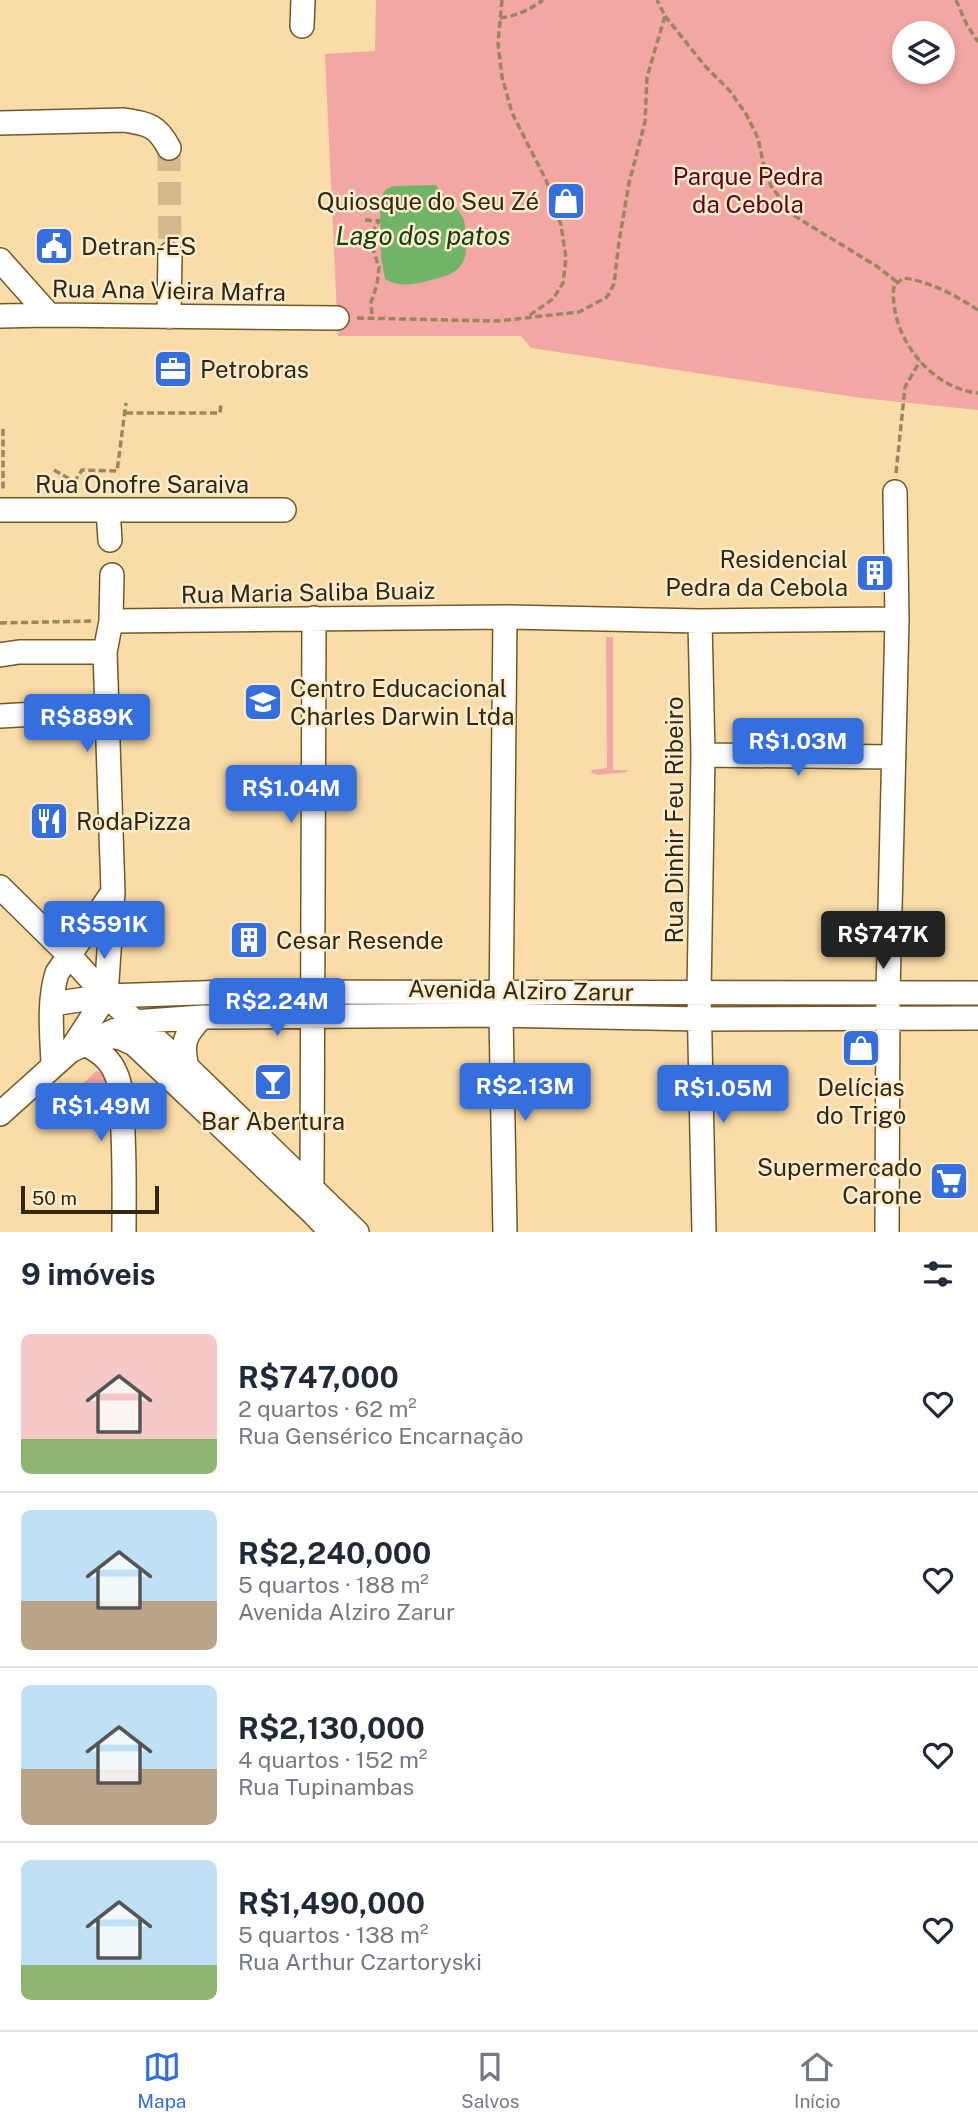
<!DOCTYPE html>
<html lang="pt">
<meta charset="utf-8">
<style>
:root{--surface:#fff;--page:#f6f6f7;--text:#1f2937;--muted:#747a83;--line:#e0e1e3;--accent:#356edd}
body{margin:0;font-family:"Public Sans",sans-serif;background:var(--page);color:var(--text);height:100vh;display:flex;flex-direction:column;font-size:26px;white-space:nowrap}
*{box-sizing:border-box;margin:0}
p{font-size:23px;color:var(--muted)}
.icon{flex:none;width:38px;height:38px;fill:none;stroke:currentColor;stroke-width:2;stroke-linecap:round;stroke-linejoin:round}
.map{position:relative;height:1232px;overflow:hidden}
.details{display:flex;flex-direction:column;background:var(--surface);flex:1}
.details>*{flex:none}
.buttons{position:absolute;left:892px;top:21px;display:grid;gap:14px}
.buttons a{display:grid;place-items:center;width:63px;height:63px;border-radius:50%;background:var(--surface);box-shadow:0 4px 10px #0003;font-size:35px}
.scale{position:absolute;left:21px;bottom:18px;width:138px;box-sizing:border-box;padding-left:7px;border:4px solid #322712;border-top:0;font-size:19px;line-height:24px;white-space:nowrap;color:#322712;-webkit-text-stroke:5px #fdeccd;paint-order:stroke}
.price{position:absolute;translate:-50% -60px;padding:0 16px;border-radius:7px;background:var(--accent);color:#fff;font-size:23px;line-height:46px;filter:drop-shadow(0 2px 4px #0008)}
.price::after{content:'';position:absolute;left:50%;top:42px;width:21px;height:16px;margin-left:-10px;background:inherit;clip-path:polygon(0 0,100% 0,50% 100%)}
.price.current{background:#222;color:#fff}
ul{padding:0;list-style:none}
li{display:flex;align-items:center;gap:21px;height:175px;padding:0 21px}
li+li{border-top:2px solid var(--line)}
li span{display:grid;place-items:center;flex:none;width:196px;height:140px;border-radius:10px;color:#555}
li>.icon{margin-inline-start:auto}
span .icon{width:84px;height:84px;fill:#fffc;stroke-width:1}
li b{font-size:30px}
h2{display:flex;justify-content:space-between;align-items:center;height:84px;padding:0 21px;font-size:30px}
.dock{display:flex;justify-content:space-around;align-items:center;height:98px;border-top:2px solid var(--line);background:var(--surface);font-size:19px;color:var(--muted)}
.dock a{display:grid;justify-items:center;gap:4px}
.dock .current{color:var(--accent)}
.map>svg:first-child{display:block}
.green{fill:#f2a7a4;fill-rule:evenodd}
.water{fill:#70b468}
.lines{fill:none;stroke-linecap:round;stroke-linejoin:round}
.minor-tunnel{stroke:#d2b88a;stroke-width:23;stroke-dasharray:23 11;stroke-linecap:butt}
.minor-casing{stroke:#735928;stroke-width:26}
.path{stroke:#9b8660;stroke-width:3.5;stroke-dasharray:7 3.5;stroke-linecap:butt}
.minor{stroke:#fff;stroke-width:23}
.labels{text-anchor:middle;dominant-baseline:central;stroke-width:5;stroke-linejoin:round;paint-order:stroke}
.park-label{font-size:24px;fill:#610011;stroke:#fdeccd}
.poi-label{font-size:24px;fill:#322712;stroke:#fdeccd;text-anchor:start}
.street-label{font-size:24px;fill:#322712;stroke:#fdeccd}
.water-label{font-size:26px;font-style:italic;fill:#12400d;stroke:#fdeccd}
</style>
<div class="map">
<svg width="978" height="1232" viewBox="0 0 978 1232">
<rect width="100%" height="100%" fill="#fadca8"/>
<path class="green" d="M376 0H978V410L861 398 531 348 521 336H338L325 54 375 51ZM905 33H943V72H905Z
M606 637H613V770H626L628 772 598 775 592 773 591 770 607 768Z
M96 1071 103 1072 108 1081 109 1097 98 1098 88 1092 78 1097H73V1094Z"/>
<path class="water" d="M436 185C443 196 459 208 463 218 466 225 465 233 466 240 468 271 452 275 427 281 413 285 398 287 385 279L381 257 380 201C383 192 385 188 395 186Z"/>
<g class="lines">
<path class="minor-tunnel" d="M169 148 170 254"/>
<g class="minor-casing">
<path id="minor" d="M302 26 303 0
M0 123 124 120C148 124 157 125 169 148
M0 260 49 315
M0 316 49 315 337 318
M169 317 170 254
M0 510H284
M108 510 110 540
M111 621 505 617 700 621 897 619
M700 621 703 755 699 994 704 1232
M0 655 19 652H105
M0 716 108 710
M703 755 894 757
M0 887 69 955 106 996 187 1067 357 1232
M52 1004 106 996 229 992 978 993
M103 1035 121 1038 134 1044 314 1214 331 1232
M85 1044C99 1051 110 1059 116 1074 122 1087 121 1103 122 1117 125 1155 124 1194 124 1232
M70 1051 133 1022 202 1017 501 1015 700 1019 978 1018
M53 1065C52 1035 48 1002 57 973L113 892
M187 1067C181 1043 185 1034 202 1017
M0 1114 70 1051 106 996 113 892 105 652 111 621 112 575
M312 1188 314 618
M505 1232 501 1015 505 617
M887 1232 888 993 897 619 895 492"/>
</g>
<path class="path" d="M502 0 498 43 502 77 512 113 546 180 561 225 566 258 563 283 553 299 527 317
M956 0 967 25 978 42
M665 16 705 66 730 91 746 114 758 138 763 162 771 186 793 215 878 267 897 282
M500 18C517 16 529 10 543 0
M365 220 379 221 373 231 370 241 379 267 377 285 371 302 372 318
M978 310C955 295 931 282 904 278L894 285C888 334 929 388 978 393
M357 318 498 321 579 312 607 297 614 284 619 242 629 183 645 122 647 77 665 16 657 0
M126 413H220L221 404
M3 429V490
M54 470 73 481
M896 473 905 387 920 361
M68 491 82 470 117 471 126 403
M0 623 92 621"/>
<use href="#minor" class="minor"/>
</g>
<defs>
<g id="shop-square" transform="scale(2.0125)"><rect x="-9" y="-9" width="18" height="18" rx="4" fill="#356edd" stroke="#fdeccd"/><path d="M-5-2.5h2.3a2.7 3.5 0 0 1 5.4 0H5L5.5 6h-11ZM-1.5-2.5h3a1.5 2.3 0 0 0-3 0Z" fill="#fff"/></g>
<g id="civic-square" transform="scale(2.0125)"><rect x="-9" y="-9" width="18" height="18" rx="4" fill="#356edd" stroke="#fdeccd"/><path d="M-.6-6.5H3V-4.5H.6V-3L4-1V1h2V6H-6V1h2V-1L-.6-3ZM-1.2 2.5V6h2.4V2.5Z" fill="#fff"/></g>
<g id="office-square" transform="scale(2.0125)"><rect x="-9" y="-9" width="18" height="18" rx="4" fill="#356edd" stroke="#fdeccd"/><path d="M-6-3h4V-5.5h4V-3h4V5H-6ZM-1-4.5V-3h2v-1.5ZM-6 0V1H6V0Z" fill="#fff"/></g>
<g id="building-square" transform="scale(2.0125)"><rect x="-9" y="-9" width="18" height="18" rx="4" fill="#356edd" stroke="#fdeccd"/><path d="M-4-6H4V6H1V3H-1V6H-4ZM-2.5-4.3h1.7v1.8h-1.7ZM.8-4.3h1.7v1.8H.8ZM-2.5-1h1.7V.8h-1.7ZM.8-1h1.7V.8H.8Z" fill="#fff"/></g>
<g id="university-square" transform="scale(2.0125)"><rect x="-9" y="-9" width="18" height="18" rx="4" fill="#356edd" stroke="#fdeccd"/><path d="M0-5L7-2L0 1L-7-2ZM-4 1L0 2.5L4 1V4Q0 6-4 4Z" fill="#fff"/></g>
<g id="restaurant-square" transform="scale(2.0125)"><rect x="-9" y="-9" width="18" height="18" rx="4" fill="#356edd" stroke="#fdeccd"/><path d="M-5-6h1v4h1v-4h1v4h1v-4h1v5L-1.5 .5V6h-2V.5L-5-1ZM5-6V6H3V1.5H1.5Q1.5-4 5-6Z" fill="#fff"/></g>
<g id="bar-square" transform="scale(2.0125)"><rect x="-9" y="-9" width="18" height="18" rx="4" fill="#356edd" stroke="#fdeccd"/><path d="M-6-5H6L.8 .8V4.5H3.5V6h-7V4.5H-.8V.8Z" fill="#fff"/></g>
<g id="supermarket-square" transform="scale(2.0125)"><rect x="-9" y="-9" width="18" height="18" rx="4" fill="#356edd" stroke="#fdeccd"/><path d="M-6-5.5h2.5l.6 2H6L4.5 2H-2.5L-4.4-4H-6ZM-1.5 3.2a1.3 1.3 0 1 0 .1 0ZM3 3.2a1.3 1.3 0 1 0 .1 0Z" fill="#fff"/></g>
</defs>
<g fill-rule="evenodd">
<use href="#shop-square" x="566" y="201"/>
<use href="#civic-square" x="54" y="246"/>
<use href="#office-square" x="173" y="369"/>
<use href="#building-square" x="875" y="573"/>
<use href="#university-square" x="263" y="702"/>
<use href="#restaurant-square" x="49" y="821"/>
<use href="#building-square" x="249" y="940"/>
<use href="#shop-square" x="861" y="1048"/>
<use href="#bar-square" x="273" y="1082"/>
<use href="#supermarket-square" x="949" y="1181"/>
</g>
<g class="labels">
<g class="park-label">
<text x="748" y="176">Parque Pedra<tspan x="748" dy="28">da Cebola</tspan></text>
</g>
<g class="poi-label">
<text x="539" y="201" text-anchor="end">Quiosque do Seu Zé</text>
<text x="81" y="246">Detran-ES</text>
<text x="200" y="369">Petrobras</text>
<text x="848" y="559" text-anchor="end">Residencial<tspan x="848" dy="28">Pedra da Cebola</tspan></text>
<text x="290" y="688">Centro Educacional<tspan x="290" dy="28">Charles Darwin Ltda</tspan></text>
<text x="76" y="821">RodaPizza</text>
<text x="276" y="940">Cesar Resende</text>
<text x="861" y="1087" text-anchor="middle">Delícias<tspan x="861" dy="28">do Trigo</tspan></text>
<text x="273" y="1121" text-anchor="middle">Bar Abertura</text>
<text x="922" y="1167" text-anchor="end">Supermercado<tspan x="922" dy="28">Carone</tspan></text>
</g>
<g class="street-label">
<text transform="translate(169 290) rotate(1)">Rua Ana Vieira Mafra</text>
<text x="142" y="484">Rua Onofre Saraiva</text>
<text transform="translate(308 592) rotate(-1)">Rua Maria Saliba Buaiz</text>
<text transform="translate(674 820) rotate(-90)">Rua Dinhir Feu Ribeiro</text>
<text transform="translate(521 990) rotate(1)">Avenida Alziro Zarur</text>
</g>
<g class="water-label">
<text x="423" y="235">Lago dos patos</text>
</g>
</g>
</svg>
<div class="buttons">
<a><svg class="icon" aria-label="layers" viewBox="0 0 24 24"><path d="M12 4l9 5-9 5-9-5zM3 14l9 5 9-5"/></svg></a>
</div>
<div class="scale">50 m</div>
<b class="price" style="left:87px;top:754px">R$889K</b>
<b class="price" style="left:798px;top:778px">R$1.03M</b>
<b class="price" style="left:291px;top:825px">R$1.04M</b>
<b class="price" style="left:104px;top:961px">R$591K</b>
<b class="price current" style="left:883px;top:971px">R$747K</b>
<b class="price" style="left:277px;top:1038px">R$2.24M</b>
<b class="price" style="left:525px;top:1123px">R$2.13M</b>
<b class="price" style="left:723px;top:1125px">R$1.05M</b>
<b class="price" style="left:101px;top:1143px">R$1.49M</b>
</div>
<section class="details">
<h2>9 imóveis<svg class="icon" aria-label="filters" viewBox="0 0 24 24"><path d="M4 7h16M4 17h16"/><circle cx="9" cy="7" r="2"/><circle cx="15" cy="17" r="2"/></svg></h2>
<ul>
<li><span style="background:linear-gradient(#f6c9c9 75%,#8fb573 0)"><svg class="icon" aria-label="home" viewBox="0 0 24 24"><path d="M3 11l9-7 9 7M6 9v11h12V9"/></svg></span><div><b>R$747,000</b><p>2 quartos · 62 m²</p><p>Rua Gensérico Encarnação</p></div><svg class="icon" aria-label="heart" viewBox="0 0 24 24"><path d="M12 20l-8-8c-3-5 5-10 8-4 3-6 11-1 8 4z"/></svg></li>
<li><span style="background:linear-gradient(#bfe0f5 65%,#b9a48a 0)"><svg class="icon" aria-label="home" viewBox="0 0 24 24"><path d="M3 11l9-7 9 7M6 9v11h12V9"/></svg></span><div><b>R$2,240,000</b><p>5 quartos · 188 m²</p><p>Avenida Alziro Zarur</p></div><svg class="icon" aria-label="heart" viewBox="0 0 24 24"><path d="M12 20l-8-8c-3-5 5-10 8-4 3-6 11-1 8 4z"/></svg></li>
<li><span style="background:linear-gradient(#bfe0f5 60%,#b9a48a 0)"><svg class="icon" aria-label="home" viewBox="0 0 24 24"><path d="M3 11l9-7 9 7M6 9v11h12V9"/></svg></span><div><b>R$2,130,000</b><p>4 quartos · 152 m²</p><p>Rua Tupinambas</p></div><svg class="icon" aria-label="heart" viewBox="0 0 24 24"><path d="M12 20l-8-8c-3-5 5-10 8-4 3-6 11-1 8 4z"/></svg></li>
<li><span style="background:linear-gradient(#bfe0f5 75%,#8fb573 0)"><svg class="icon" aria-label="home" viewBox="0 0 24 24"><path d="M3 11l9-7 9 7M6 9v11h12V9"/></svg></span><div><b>R$1,490,000</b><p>5 quartos · 138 m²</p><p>Rua Arthur Czartoryski</p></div><svg class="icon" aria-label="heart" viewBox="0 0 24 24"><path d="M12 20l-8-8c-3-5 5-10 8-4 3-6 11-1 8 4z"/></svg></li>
</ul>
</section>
<nav class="dock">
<a class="current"><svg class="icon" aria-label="map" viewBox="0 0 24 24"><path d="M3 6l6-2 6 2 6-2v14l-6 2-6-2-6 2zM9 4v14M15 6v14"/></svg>Mapa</a>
<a><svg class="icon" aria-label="saved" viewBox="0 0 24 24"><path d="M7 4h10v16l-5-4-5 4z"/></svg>Salvos</a>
<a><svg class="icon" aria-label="home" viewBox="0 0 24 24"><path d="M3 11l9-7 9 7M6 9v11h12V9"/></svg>Início</a>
</nav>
